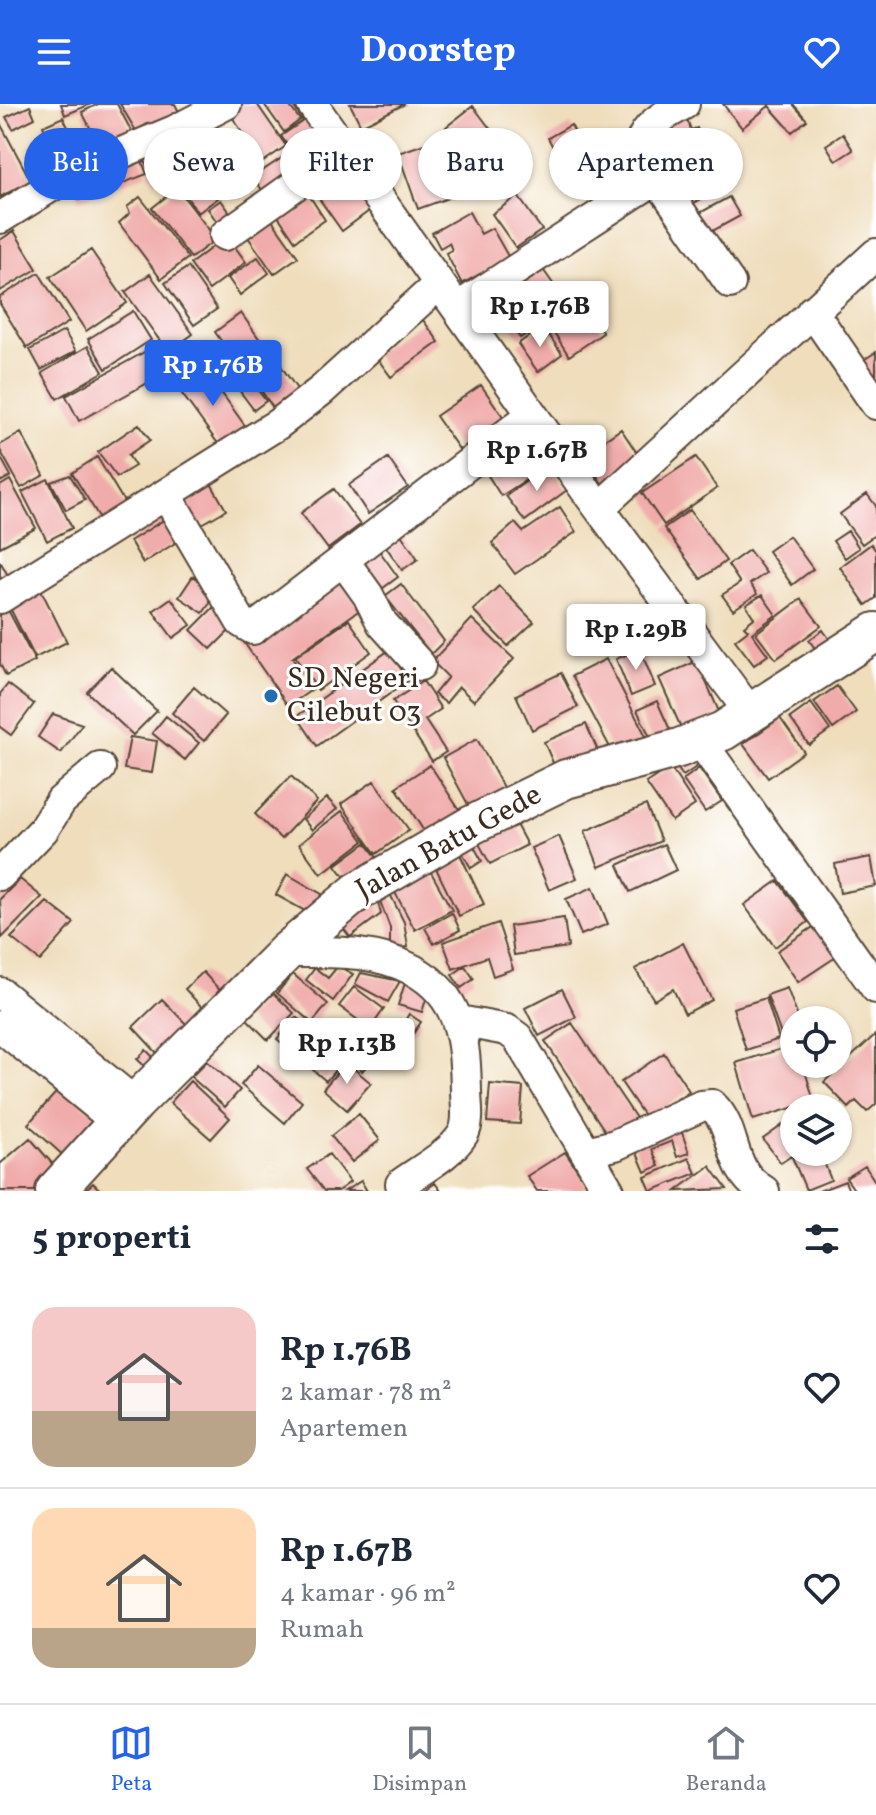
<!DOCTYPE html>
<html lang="id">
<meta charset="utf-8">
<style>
:root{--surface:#fff;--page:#f6f6f7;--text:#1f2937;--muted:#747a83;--line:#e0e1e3;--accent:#2563eb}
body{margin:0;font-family:Vollkorn,serif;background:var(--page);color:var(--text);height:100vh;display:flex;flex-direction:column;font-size:30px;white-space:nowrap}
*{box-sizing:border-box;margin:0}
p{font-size:26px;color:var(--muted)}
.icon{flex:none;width:44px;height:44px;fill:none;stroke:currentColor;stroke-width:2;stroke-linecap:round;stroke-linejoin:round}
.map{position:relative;height:1087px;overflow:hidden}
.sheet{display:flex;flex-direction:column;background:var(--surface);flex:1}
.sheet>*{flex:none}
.banner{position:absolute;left:24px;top:24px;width:828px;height:72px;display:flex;gap:16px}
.buttons{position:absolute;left:780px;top:902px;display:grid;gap:16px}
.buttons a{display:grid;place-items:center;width:72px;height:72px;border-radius:50%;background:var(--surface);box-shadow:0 2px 6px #0004;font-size:40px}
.price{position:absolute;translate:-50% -68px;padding:0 18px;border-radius:8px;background:#fff;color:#222;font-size:26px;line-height:52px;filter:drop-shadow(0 2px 4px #0008)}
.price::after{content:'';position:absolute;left:50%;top:48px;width:24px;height:18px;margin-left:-12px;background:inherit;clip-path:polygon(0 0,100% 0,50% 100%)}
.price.on{background:var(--accent);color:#fff}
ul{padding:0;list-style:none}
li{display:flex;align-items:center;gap:24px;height:200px;padding:0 32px}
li+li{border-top:2px solid var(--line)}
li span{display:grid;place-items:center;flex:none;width:224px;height:160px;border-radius:24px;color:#555}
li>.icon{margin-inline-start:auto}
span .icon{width:96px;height:96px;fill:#fffc;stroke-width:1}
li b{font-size:34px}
h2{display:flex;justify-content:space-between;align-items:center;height:96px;padding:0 32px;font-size:34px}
.chip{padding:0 28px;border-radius:36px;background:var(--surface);box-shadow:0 2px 6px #0004;font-size:28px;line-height:72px}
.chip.on{background:var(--accent);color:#fff}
header{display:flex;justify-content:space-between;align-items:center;height:104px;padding:0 32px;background:var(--accent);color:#fff;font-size:36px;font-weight:700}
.dock{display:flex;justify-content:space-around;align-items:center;height:112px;border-top:2px solid var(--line);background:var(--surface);font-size:22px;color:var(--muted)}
.dock a{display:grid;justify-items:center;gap:4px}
.dock .on{color:var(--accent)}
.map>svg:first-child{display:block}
.building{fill:#f0acaa}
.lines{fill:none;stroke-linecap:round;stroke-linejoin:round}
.minor-casing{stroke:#564536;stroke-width:34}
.tertiary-casing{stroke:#564536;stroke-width:42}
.minor{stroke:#fff;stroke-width:30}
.tertiary{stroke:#fff;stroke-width:38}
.poi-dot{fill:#1f6fb2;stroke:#fff;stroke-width:3}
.labels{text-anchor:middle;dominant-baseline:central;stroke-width:6;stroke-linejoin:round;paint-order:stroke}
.poi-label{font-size:30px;fill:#3b2a1e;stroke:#fff;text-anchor:start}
.street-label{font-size:30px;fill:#3b2a1e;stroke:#fff}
</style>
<header><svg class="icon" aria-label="menu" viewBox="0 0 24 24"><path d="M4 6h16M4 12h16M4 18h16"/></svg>Doorstep<svg class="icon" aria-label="heart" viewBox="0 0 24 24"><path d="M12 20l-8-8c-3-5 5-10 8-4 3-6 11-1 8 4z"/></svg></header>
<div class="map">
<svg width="876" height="1087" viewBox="0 0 876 1087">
<rect width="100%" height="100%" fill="#fff"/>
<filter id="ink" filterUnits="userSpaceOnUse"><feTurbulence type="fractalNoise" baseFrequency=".0125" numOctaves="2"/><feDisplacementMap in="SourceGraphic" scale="16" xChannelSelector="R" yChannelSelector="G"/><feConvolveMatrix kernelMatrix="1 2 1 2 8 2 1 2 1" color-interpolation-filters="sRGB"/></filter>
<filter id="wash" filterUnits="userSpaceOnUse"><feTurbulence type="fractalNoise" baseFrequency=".006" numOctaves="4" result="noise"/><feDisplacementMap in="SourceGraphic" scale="32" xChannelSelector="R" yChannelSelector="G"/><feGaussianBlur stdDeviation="1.8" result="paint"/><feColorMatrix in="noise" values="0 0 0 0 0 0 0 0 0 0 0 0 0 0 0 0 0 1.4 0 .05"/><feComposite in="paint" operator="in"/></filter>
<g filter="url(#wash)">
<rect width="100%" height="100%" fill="#efddbb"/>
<g id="blocks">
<path class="building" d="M61 0H91L65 11Z
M98 0H117L135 34 104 51 82 8Z
M120 0H175L182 14 153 27 149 19 136 27Z
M239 0H257L286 42 263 58 228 7Z
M264 0H288L300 16 284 28Z
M292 0H309L316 27 291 46 281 32 303 17Z
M350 0H405L361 22Z
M723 0H793L807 16 792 28 769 2 742 24Z
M30 2 35 14 13 25 6 13Z
M473 2 514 56 488 76 446 23Z
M686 12 691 26 697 24 708 49 662 71 650 45 664 39 658 24Z
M63 13 70 27 50 37 43 22Z
M0 19 31 77 0 93Z
M571 21 597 70 574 82 548 34Z
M216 22 226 41 243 32 260 62 214 83 192 35Z
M85 25 95 49 61 64 51 40Z
M327 25 341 48 318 62 304 39Z
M183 27 206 71 183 83 160 39Z
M843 30 853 46 836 57 826 41Z
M157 38 171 69 154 77 140 46Z
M427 39 437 67 452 61 462 89 418 105 398 49Z
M49 42 55 56 38 64 31 51Z
M300 42 313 62 267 93 253 73Z
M138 47 147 70 79 96 70 73Z
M693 60 709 91 683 105 667 74Z
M331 61 356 73 349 78 369 107 342 127 308 79Z
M203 75 218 94 198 109 184 89Z
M177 84 216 135 191 154 152 104Z
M305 85 325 116 295 137 274 106Z
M518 92 542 126 516 144 492 110Z
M140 93 188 154 161 175 119 119 130 109 127 103Z
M729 93 740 112 709 129 698 110Z
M221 96 236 117 223 126 208 105Z
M469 108 481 130 492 124 509 154 462 180 446 149 452 146 449 139 440 144 432 129Z
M267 109 298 153 274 170 243 126Z
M14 127 37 165 0 187V136Z
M227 132 246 158 209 186 190 160Z
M91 146 127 199 86 227 50 173Z
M258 153 269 169 240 191 228 174Z
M537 157 568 201 520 234 503 210 526 193 513 175Z
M188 163 217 205 194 221 165 179Z
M39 169 69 218 27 244 0 200V193Z
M150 170 193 230 168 248 125 188Z
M584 200 603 229 569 252 550 222Z
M133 207 151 236 106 265 88 235Z
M241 209 270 250 243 268 215 228Z
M423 216 439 238 391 273 374 250Z
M543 222 562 250 538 268 518 240Z
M64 227 76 247 41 266 30 246Z
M88 242 103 268 57 295 42 269Z
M155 242 169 267 79 317 66 292Z
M876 248V286L859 259Z
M199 257 253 333 227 352 172 276Z
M279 259 303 294 278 311 254 276Z
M248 273 266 297 254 306 236 282Z
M481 281 506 317 461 348 436 312Z
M139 320 150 336 128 351 135 362 117 373 98 348Z
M621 325 641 355 603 381 583 351Z
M21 329 44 371 21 384 0 346V341Z
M532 329 552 359 501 392 482 362Z
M0 352 11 372 0 378Z
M97 353 129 406 104 421 72 369Z
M696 353 717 384 664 421 642 389Z
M388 354 408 383 368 410 349 381Z
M549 361 567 386 525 417 506 392Z
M70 371 85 396 66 406 51 378Z
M48 375 72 424 47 437 22 388Z
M10 376 36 424 0 443V382Z
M209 376 226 406 197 423 179 392Z
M334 385 360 421 328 445 301 409Z
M867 390 876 402V430L862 440 840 410Z
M560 403 576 428 515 470 492 439 515 419 523 428Z
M690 406 726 457 701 475 664 424Z
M167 414 180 436 143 459 130 437Z
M395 422 418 455 402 466 380 434Z
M848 427 859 444 845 454 833 437Z
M789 432 813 465 792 481 768 447Z
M373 438 398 473 379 487 355 452Z
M871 440 876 447V494L866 501 840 463Z
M749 446 766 469 750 480 757 490 733 506 722 491 740 479 728 461Z
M0 457 12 479 0 486Z
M336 470 361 505 292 554 313 585 288 602 243 537Z
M193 472 217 489 203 509 179 493Z
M38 480 67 538 35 554 6 496Z
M401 480 444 537 431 550 385 492Z
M499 482 534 518 508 542 473 506Z
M762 491 776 511 752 529 768 551 754 561 735 536 748 526 744 522 754 514 746 501Z
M171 494 191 521 173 534 153 507Z
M801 495 821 522 776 555 756 529Z
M215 502 234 522 211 545 191 526Z
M7 504 35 557 6 572 0 560V508Z
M472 515 514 555 474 597 459 583 446 599 434 590 448 573 432 557Z
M349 516 371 548 318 586 295 553Z
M823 526 838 547 824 557 809 536Z
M640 545 655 582 631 592 616 555Z
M388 547 409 576 317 642 297 612Z
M606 555 647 634 614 651 572 572Z
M697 557 720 610 682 626 659 574Z
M111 563 157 607 133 631 87 588Z
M561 569 578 603 532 626 516 591Z
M423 577 441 605 425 616 446 648 432 657 393 597Z
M8 580 34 600 11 631 0 623V590Z
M837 582 856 608 833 625 814 598Z
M194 583 226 611 204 637 172 609Z
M657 597 671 628 652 637 637 606Z
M811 599 830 626 809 641 790 614Z
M53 610 82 620 61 649 38 633Z
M166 612 199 639 185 656 152 629Z
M780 614 804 648 768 674 743 640Z
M586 620 599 649 557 668 544 638Z
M130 633 157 637 152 669 124 665Z
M477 635 505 687 471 706 443 654Z
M688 646 699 661 683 672 672 657Z
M430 661 462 710 427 732 396 683Z
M670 663 695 701 672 717 646 679Z
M699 664 722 697 705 708 683 676Z
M291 672 317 697 281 735 255 710Z
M374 677 409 726 376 750 341 700Z
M327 694 337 705 312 726 303 715Z
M646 701 661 737 599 763 585 727Z
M342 707 364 737 321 770 299 740Z
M513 715 527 741 490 760 476 734Z
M559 732 577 774 549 786 531 744Z
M471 737 482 757 471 764 459 743Z
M366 739 378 755 348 777 336 761Z
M664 740 676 766 630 788 618 761Z
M458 746 484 800 459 812 433 758Z
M871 753 876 782 840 789 835 760Z
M427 761 452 806 415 826 391 781Z
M287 770 325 792 314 812 276 791Z
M20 775 42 793 2 834 0 795Z
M778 777 808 818 775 843 744 801Z
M385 780 404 818 408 843 390 845V824L376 786Z
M593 783 608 820 581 831 566 795Z
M375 787 381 810 350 833 337 816Z
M47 798 74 819 40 857 11 834Z
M452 809 460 826 434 840 425 824Z
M564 814 568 843 514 851 510 822Z
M821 818 842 849 798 878 777 847Z
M498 819 513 865 493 872 487 853 453 865 443 838Z
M683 839 712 896 685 910 673 885 654 896 635 865Z
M338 862 353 870 333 897 306 876 315 864 328 874Z
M465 862 474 875 461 884 452 871Z
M203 868 226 893 208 910 185 885Z
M361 869 400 877 388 898 355 880Z
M293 870 328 900 312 919 277 889Z
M405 879 429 886 422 908 398 901Z
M354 883 384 905 370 925 339 902Z
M787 884 799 916H794V939L785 942 767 891Z
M562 885 576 913 539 932 525 904Z
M271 887 294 909 268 936 246 914Z
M766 894 779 935 746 946 733 904Z
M162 895 187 921 157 949 133 923Z
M409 910 421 918 413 930 401 923Z
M296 913 345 955 326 977 277 935Z
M572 919 640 1020 613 1039 545 937Z
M347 927 375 952 362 967 334 942Z
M876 930V1000L867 1008 856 997 849 1004 824 978Z
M794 941V960H803L814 997 753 1016 736 959Z
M146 946 161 961 153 970 137 955Z
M664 949 689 987 647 1016 621 978Z
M207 957 240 986 225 1003 191 973Z
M346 958 371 979 347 1006 323 985Z
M258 961 302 998 285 1019 241 981Z
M190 977 230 1014 211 1035 170 999Z
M490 980 523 983 520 1020 487 1018Z
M62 982 99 1015 65 1053 28 1020Z
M359 1010 380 1036 352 1058 331 1032Z
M794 1013V1050L781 1059 763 1035Z
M680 1023 689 1049 677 1053 672 1037 652 1045 659 1062 645 1068 634 1042Z
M30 1034 63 1072 46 1087H0V1060Z
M565 1048 588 1082 580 1087H537L527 1072Z
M805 1048H820L831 1076 806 1086 792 1053Z
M329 1050 350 1078 338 1087H324L307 1065Z
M689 1054 696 1069 651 1087 645 1073Z
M710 1062 727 1085 676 1087Z
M865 1062 876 1079V1087H855L846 1074Z
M361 1077 367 1087H345Z
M845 1077 849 1087H819Z
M93 1079 101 1087H84Z
M435 1079 441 1087H424Z"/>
</g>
</g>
<g filter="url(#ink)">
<use href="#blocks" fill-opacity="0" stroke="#564536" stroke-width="2"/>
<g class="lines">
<g class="minor-casing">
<path id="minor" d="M312 0 590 392 751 610
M656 73 730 179
M0 114 71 70 174 27 226 0
M225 131 346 45
M457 204 651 78 657 68 641 39C647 19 667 10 684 0
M812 207 876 300
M167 392 241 518 253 525 532 311
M599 404 876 150
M343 456 368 491 382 519 420 561
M0 494 278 320 322 286 439 180
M701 638 876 884
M0 771 43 726 61 697 100 664
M286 848C328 848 374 845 413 866 462 892 465 938 466 987 466 1000 470 1018 463 1030 451 1050 420 1066 401 1080
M0 889 135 999
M459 917 507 926 518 934 609 1087
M0 922 117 1018
M586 1048 615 1041 701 1002 712 1001C739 1027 726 1065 764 1087"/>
</g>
<g class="tertiary-casing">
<path id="tertiary" d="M55 1087 135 999 286 848 357 788 472 721 566 675 679 644 723 627 876 528"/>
</g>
<use href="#minor" class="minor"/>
<use href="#tertiary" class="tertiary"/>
</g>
</g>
<circle class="poi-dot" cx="271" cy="592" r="8"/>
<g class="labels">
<g class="poi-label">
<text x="287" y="575">SD Negeri<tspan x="287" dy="34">Cilebut 03</tspan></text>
</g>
<g class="street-label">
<text transform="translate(449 739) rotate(-29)">Jalan Batu Gede</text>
</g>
</g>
</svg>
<div class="buttons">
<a><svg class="icon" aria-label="locate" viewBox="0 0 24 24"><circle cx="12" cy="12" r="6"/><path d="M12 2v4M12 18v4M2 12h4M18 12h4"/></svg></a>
<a><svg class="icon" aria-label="layers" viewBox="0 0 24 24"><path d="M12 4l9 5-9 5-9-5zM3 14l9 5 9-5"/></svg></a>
</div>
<b class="price" style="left:540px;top:245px">Rp 1.76B</b>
<b class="price on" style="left:213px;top:304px">Rp 1.76B</b>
<b class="price" style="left:537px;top:389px">Rp 1.67B</b>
<b class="price" style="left:636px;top:568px">Rp 1.29B</b>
<b class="price" style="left:347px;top:982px">Rp 1.13B</b>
<div class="banner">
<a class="chip on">Beli</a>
<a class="chip">Sewa</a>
<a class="chip">Filter</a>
<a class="chip">Baru</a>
<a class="chip">Apartemen</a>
</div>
</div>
<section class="sheet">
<h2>5 properti<svg class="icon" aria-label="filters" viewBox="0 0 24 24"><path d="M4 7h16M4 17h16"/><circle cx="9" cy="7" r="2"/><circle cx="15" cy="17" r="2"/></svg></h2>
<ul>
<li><span style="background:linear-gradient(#f6c9c9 65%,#b9a48a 0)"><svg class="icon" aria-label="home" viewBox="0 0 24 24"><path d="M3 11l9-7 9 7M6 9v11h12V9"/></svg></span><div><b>Rp 1.76B</b><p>2 kamar · 78 m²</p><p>Apartemen</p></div><svg class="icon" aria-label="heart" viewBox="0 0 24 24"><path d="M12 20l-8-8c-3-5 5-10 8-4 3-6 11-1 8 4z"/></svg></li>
<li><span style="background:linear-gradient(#ffd9b3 75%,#b9a48a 0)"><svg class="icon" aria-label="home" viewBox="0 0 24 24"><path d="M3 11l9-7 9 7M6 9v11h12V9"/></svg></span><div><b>Rp 1.67B</b><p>4 kamar · 96 m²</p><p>Rumah</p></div><svg class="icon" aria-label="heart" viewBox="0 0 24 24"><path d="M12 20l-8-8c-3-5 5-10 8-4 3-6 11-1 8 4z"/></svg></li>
</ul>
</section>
<nav class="dock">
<a class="on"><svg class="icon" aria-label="map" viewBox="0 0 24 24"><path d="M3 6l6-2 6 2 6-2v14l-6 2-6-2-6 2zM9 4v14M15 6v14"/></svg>Peta</a>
<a><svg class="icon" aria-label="saved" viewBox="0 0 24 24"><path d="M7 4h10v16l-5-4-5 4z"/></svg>Disimpan</a>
<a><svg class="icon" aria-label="home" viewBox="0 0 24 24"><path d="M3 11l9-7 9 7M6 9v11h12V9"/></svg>Beranda</a>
</nav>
